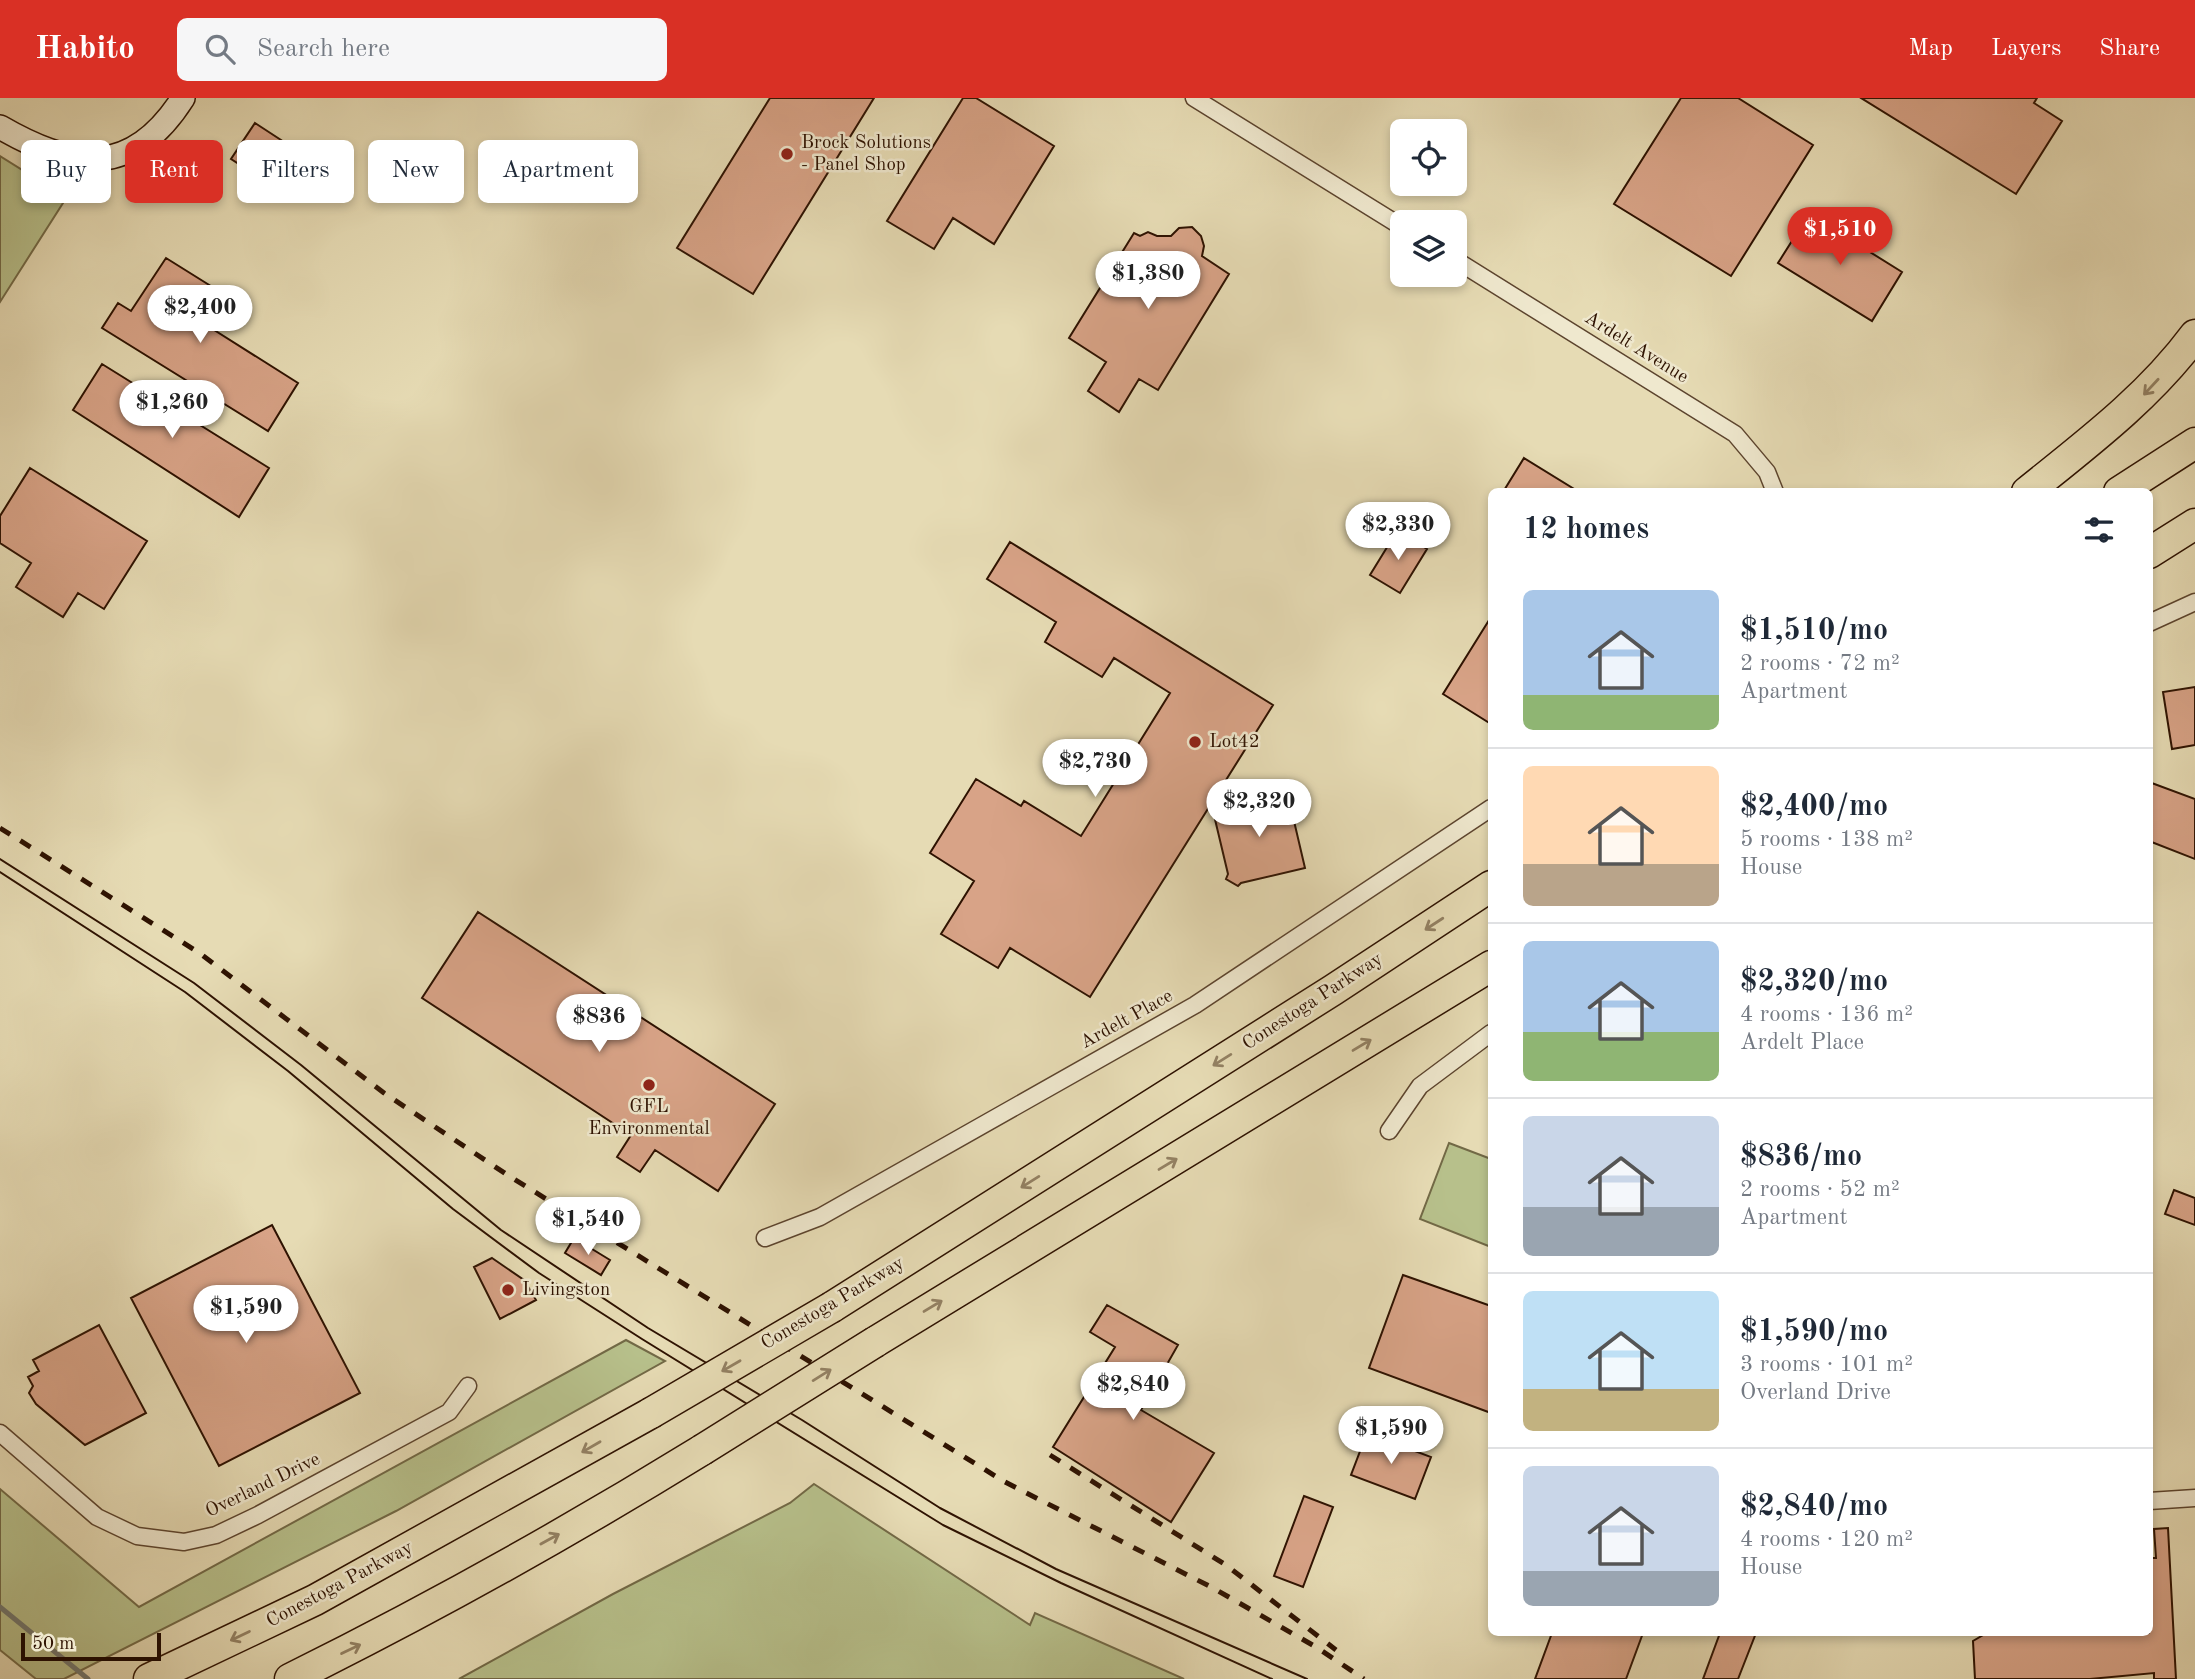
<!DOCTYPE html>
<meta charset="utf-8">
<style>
:root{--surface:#fff;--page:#f6f6f7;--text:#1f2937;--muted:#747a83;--line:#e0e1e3;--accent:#d93025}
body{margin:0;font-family:"Old Standard TT",serif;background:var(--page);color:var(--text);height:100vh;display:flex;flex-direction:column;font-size:26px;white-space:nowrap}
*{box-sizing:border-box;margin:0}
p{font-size:23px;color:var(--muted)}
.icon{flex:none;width:38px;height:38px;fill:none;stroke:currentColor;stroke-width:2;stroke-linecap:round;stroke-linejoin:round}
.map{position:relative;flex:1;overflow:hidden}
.details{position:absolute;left:1488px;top:390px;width:665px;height:1148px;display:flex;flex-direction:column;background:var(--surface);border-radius:10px;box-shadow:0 4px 10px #0003}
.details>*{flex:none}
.banner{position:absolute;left:21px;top:42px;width:665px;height:63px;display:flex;gap:14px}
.fabs{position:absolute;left:1390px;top:21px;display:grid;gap:14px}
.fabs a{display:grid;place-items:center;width:77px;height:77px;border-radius:10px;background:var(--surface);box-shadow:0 4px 10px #0003;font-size:35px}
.scale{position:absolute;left:21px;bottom:18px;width:140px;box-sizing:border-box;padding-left:7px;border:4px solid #2e1201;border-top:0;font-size:19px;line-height:24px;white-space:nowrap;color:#2e1201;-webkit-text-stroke:5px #efe8ce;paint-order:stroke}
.price{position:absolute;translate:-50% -60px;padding:0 16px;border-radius:24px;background:#fff;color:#222;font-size:23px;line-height:46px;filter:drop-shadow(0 2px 4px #0008)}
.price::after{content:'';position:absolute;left:50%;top:42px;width:21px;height:16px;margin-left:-10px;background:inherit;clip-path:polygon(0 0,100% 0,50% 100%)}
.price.on{background:var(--accent);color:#fff}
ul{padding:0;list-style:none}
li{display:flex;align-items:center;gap:21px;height:175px;padding:0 35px}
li+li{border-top:2px solid var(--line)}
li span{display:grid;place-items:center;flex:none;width:196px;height:140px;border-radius:10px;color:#555}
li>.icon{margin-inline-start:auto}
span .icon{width:84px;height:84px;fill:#fffc;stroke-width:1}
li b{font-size:30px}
h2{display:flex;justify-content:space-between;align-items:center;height:84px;padding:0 35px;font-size:30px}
.tag{padding:0 24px;border-radius:10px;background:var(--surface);box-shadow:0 4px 10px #0003;font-size:24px;line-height:63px}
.tag.on{background:var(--accent);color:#fff}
header{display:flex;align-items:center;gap:42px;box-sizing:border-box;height:98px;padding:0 35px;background:var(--accent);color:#fff}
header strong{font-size:33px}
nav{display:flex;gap:38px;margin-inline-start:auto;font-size:24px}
.search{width:490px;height:63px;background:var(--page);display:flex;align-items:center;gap:18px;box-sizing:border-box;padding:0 24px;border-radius:10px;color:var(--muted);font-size:26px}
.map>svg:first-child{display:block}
.green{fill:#b7c08b;stroke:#726946;stroke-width:2}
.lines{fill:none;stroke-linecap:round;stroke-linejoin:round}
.stream{stroke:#6f766f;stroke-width:5}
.building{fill:#d8a387;stroke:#2e1201;stroke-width:2}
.street-casing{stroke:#5c442e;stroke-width:19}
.secondary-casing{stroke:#2e1201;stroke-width:26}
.highway-casing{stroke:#2e1201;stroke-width:33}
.street{stroke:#efe8ce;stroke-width:16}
.secondary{stroke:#efe8ce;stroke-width:23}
.highway{stroke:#e6dbb4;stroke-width:30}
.tram{stroke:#2e1201;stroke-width:2}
.rail{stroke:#2e1201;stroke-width:5;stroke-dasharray:12 12;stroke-linecap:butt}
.highway-bridge-casing{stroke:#2e1201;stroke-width:33;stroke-linecap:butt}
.highway-bridge{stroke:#e6dbb4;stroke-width:30}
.oneway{stroke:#938163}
.poi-dot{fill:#8f2418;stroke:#efe8ce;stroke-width:2.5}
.labels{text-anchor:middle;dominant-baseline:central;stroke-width:5;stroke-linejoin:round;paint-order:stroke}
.poi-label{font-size:19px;fill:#2e1201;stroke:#efe8ce;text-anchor:start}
.street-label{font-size:19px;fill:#2e1201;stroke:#efe8ce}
</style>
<header>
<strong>Habito</strong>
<div class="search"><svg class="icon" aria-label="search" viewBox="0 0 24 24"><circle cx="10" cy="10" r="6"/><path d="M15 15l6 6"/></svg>Search here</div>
<nav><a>Map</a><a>Layers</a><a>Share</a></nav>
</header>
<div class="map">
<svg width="2195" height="1581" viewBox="0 0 2195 1581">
<rect width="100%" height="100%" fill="#e6dbb4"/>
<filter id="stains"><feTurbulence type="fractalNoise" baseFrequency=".00286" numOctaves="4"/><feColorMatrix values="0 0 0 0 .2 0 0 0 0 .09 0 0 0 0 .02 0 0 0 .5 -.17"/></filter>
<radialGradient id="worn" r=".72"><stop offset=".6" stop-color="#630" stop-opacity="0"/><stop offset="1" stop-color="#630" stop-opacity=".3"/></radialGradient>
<path class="green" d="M0 58 24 73 59 84 63 105 0 204Z
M1449 1045 1491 1061V1149L1420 1121Z
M626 1242 665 1263 396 1413 64 1581H36L0 1552V1391L139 1509Z
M814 1386 1030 1527 1035 1515 1184 1581H459L613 1496 790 1405Z"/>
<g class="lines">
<path class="stream" d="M0 1509 88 1581"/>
</g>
<path class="building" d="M770 0H874L753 196 677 150Z
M963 0H976L1054 48 994 146 953 120 934 151 887 123Z
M1681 0H1738L1813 47 1731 178 1614 106Z
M1861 0H2037L2034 5 2062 23 2016 96Z
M255 25 307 59 284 95 231 61Z
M1809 116 1902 174 1872 223 1778 165Z
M1192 129 1201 138 1204 148 1202 158 1229 176 1158 292 1139 281 1119 314 1088 293 1106 264 1069 240 1134 135 1140 138 1148 134 1157 138H1171L1179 130Z
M166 160 230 200 211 230 298 285 268 333 102 230 118 205 131 213Z
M102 266 269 370 239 419 73 312Z
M1524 360 1579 394H1503Z
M30 370 147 443 104 511 78 495 63 519 16 489 31 465 0 445V418Z
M1397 433 1427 451 1400 495 1370 477Z
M1010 444 1273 607 1090 899 1010 850 998 870 941 836 974 783 930 755 976 681 1021 708 1024 703 1081 738 1170 595 1114 560 1102 579 1045 544 1056 524 987 481Z
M1491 519V626L1443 596Z
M2195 589V647L2172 651 2163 594Z
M2149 684 2195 701V761L2149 743Z
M1280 694 1293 701 1290 706 1305 770 1241 785 1238 788 1226 781 1228 776 1213 713 1277 698Z
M478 814 775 1006 718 1093 655 1052 640 1074 617 1059 631 1037 422 900Z
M2174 1092 2195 1100V1127L2165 1116Z
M272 1127 360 1295 219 1368 131 1200Z
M574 1140 610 1162 601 1177 565 1155Z
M492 1160 524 1182 536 1202 500 1221 474 1169Z
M1403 1177 1491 1208V1315L1369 1270Z
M1107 1207 1178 1247 1141 1312 1214 1355 1171 1424 1053 1349 1115 1249 1090 1234Z
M99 1227 146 1315 85 1347 36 1306 29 1295 33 1288 28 1279 39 1273 33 1262Z
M1367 1335 1431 1359 1415 1401 1351 1377Z
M1304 1398 1333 1409 1303 1489 1274 1478Z
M2168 1430 2176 1581H2154V1575L2090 1581H1975L1973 1543 1985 1536 2149 1535V1460H2156L2154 1431Z
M1552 1535H1643L1626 1581H1535Z
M1720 1535H1756L1738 1581H1703Z"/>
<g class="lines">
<g class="street-casing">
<path id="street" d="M1194 0 1402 129
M1454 161 1735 336 1767 374 1775 394
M2149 525 2195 504
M1389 1033 1420 988 1491 935
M765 1140 820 1119 1195 907 1491 710
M0 1335 97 1419 137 1438 184 1444 216 1437 258 1417 449 1314 468 1288
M2149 1403 2195 1400"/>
</g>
<g class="secondary-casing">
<path id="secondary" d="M0 29C74 72 132 80 183 0"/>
</g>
<g class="highway-casing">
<path id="highway" d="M2027 394C2088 345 2149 299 2195 237
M2119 394 2195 345
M2149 455 2195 426
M832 1209 1333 892 1491 788
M875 1244 1491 868
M149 1581 315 1502 651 1315
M290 1581C431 1511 569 1434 702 1352"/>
</g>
<use href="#street" class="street"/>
<use href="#secondary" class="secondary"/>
<use href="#highway" class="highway"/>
<path class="tram" d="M0 761 194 885 301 967 501 1132 648 1230 802 1322 940 1410 1056 1471 1307 1581
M0 774 185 894 288 973 453 1111 539 1175 642 1241 943 1427 1061 1485 1272 1581"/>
<path class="rail" d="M0 730 198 854 384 995 509 1078 1005 1384 1213 1490 1316 1549 1364 1581
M1050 1357 1226 1467 1336 1552"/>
<g class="highway-bridge-casing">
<path id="highway-bridge" d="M651 1315 832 1209
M702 1352 875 1244"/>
</g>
<use href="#highway-bridge" class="highway-bridge"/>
</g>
<defs><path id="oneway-shaft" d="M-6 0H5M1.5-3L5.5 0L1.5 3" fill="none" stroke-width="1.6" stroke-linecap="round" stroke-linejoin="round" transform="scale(1.75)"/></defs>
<g class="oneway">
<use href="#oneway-shaft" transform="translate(2151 289) rotate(133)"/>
<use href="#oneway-shaft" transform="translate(1434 826) rotate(147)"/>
<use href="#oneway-shaft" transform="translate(1362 947) rotate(-31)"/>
<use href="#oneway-shaft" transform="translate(1222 962) rotate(148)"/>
<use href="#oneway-shaft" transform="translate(1168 1066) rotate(-31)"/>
<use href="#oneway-shaft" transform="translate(1030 1084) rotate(148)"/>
<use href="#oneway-shaft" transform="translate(933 1208) rotate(-31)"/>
<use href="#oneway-shaft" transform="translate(731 1268) rotate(150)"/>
<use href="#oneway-shaft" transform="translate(822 1277) rotate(-32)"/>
<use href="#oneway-shaft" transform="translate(591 1349) rotate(150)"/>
<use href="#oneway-shaft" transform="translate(550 1441) rotate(-29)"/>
<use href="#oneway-shaft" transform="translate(240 1538) rotate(154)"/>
<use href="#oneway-shaft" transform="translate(351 1551) rotate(-26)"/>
</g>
<g class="poi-dot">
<circle cx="787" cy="56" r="7"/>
<circle cx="1195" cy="644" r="7"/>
<circle cx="649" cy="987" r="7"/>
<circle cx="508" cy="1192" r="7"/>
</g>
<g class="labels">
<g class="poi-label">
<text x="801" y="45">Brock Solutions<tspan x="801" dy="22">- Panel Shop</tspan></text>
<text x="1209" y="644">Lot42</text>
<text x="649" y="1009" text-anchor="middle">GFL<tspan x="649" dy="22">Environmental</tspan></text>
<text x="522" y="1192">Livingston</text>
</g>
<g class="street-label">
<text transform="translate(1636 250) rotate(32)">Ardelt Avenue</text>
<text transform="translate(1313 904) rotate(-33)">Conestoga Parkway</text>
<text transform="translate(1127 922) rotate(-29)">Ardelt Place</text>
<text transform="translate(833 1206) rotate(-31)">Conestoga Parkway</text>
<text transform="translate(263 1388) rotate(-26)">Overland Drive</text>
<text transform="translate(340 1487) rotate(-28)">Conestoga Parkway</text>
</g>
</g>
<rect width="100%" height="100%" filter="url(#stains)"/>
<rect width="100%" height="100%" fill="url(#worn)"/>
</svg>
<div class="fabs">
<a><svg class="icon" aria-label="locate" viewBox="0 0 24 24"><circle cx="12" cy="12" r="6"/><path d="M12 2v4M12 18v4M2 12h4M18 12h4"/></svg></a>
<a><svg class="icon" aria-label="layers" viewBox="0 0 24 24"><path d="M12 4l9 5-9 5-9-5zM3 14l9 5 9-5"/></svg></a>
</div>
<div class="scale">50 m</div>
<b class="price on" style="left:1840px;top:169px">$1,510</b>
<b class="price" style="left:1148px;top:213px">$1,380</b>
<b class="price" style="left:200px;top:247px">$2,400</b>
<b class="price" style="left:172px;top:342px">$1,260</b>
<b class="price" style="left:1398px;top:464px">$2,330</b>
<b class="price" style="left:1095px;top:701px">$2,730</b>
<b class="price" style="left:1259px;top:741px">$2,320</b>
<b class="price" style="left:599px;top:956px">$836</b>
<b class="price" style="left:588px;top:1159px">$1,540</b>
<b class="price" style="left:246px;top:1247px">$1,590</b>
<b class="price" style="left:1133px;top:1324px">$2,840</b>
<b class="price" style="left:1391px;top:1368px">$1,590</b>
<div class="banner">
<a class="tag">Buy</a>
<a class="tag on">Rent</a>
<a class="tag">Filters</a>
<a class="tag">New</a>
<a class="tag">Apartment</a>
</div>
<section class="details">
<h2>12 homes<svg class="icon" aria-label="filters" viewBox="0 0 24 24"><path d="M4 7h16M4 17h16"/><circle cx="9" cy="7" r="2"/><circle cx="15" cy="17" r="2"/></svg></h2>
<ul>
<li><span style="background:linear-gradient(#a9c7e8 75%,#8fb573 0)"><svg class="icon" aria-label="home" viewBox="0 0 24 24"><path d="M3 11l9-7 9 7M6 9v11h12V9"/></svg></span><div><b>$1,510/mo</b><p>2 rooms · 72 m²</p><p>Apartment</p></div></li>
<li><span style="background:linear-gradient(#ffd9b3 70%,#b9a48a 0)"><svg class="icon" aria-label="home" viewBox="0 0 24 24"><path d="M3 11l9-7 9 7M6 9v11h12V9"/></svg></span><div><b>$2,400/mo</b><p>5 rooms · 138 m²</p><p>House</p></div></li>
<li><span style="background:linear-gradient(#a9c7e8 65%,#8fb573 0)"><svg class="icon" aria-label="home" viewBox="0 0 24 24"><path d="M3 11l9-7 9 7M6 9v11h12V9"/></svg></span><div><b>$2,320/mo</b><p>4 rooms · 136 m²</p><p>Ardelt Place</p></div></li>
<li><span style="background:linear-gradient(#c9d6e8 65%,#9aa5b1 0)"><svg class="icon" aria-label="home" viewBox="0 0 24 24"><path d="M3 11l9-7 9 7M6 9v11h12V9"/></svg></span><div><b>$836/mo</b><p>2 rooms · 52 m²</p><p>Apartment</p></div></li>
<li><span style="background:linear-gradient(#bfe0f5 70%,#c2b280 0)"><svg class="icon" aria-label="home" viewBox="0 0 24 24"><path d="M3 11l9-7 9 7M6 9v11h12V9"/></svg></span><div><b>$1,590/mo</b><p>3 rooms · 101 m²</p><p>Overland Drive</p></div></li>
<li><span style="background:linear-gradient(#c9d6e8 75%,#9aa5b1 0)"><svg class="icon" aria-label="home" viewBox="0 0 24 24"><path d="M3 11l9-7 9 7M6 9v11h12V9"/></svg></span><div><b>$2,840/mo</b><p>4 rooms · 120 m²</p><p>House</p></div></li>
</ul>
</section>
</div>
